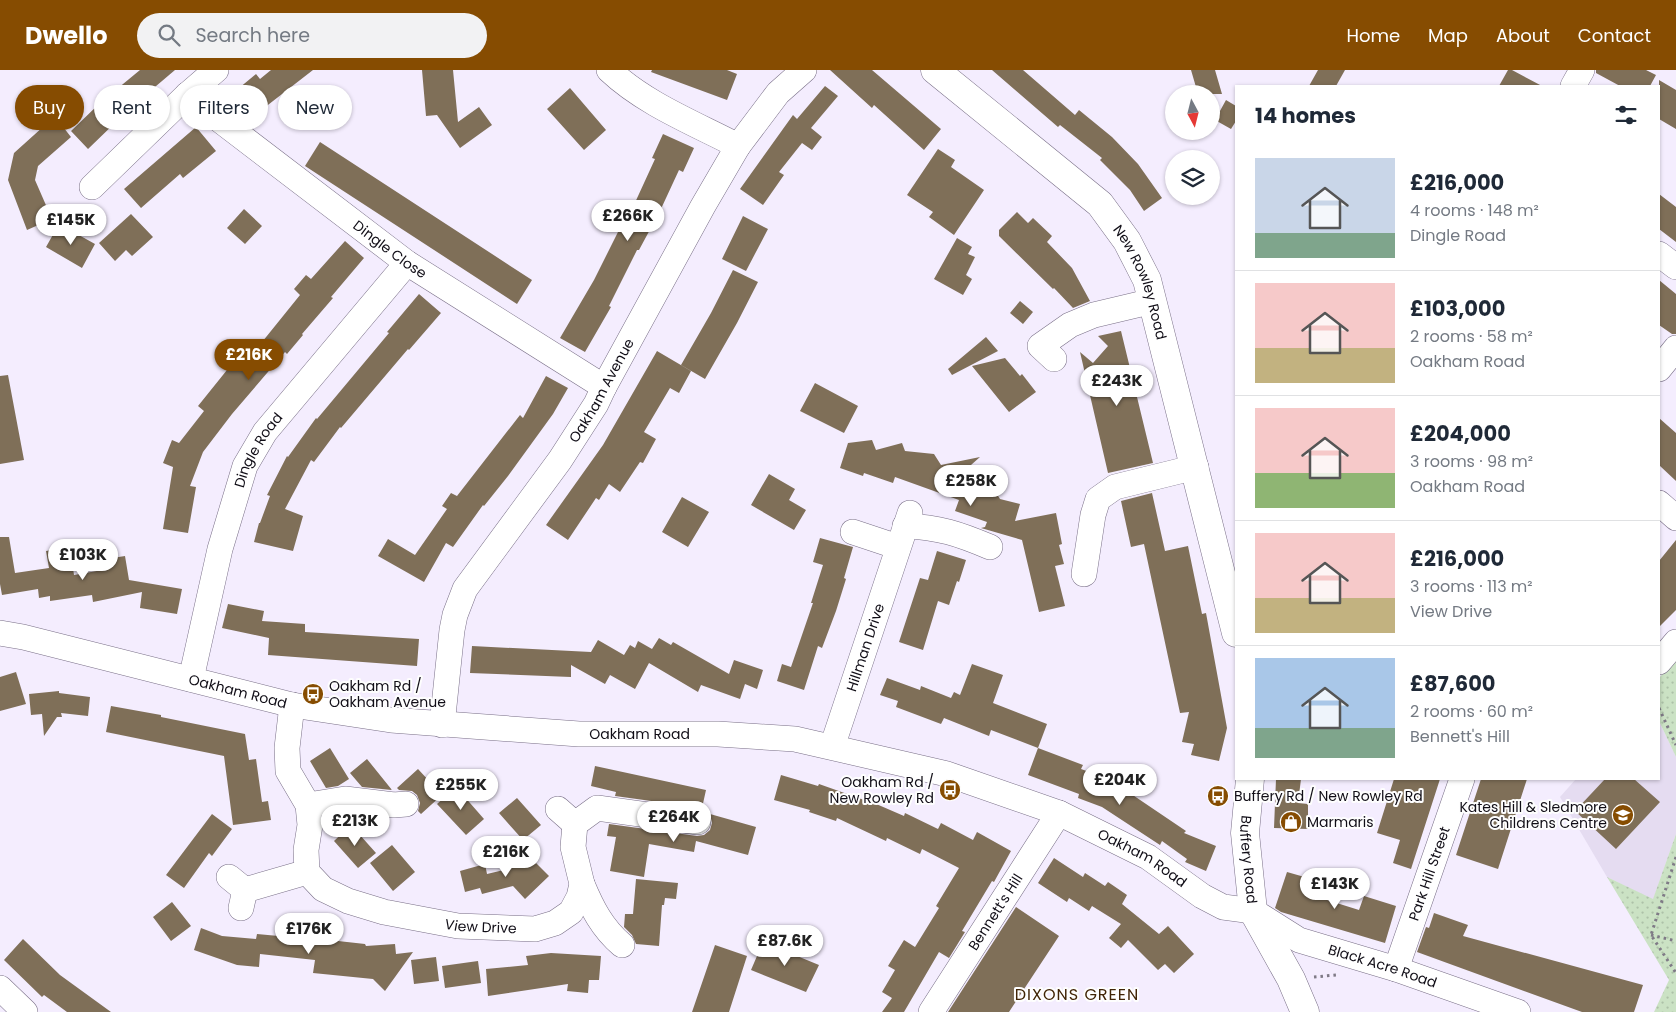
<!DOCTYPE html>
<meta charset="utf-8">
<style>
:root{--surface:#fff;--page:#f2f2f3;--text:#1f2937;--muted:#747a83;--line:#e0e1e3;--accent:#864c01}
body{margin:0;font-family:Poppins,sans-serif;background:var(--page);color:var(--text);height:100vh;display:flex;flex-direction:column;font-size:19px;white-space:nowrap}
*{box-sizing:border-box;margin:0}
p{font-size:16px;color:var(--muted)}
.icon{flex:none;width:28px;height:28px;fill:none;stroke:currentColor;stroke-width:2;stroke-linecap:round;stroke-linejoin:round}
.map{position:relative;flex:1;overflow:hidden}
.side{position:absolute;left:1235px;top:15px;width:425px;height:695px;display:flex;flex-direction:column;background:var(--surface);border-radius:0px;box-shadow:0 1px 4px #0004}
.side>*{flex:none}
.guide{position:absolute;left:15px;top:15px;width:475px;height:45px;display:flex;gap:10px}
.needle{width:32px;rotate:173deg}
.buttons{position:absolute;left:1165px;top:15px;display:grid;gap:10px}
.buttons a{display:grid;place-items:center;width:55px;height:55px;border-radius:50%;background:var(--surface);box-shadow:0 1px 4px #0004;font-size:25px}
.price{position:absolute;translate:-50% -42px;padding:0 11px;border-radius:18px;background:#fff;color:#222;font-size:16px;line-height:32px;filter:drop-shadow(0 1px 2px #0008)}
.price::after{content:'';position:absolute;left:50%;top:30px;width:15px;height:11px;margin-left:-8px;background:inherit;clip-path:polygon(0 0,100% 0,50% 100%)}
.price.selected{background:var(--accent);color:#fff}
ul{padding:0;list-style:none}
li{display:flex;align-items:center;gap:15px;height:125px;padding:0 20px}
li+li{border-top:1px solid var(--line)}
li span{display:grid;place-items:center;flex:none;width:140px;height:100px;border-radius:0px;color:#555}
li>.icon{margin-inline-start:auto}
span .icon{width:60px;height:60px;fill:#fffc;stroke-width:1}
li b{font-size:21px}
h2{display:flex;justify-content:space-between;align-items:center;height:60px;padding:0 20px;font-size:21px}
.chip{padding:0 18px;border-radius:22px;background:var(--surface);box-shadow:0 1px 4px #0004;font-size:18px;line-height:45px}
.chip.selected{background:var(--accent);color:#fff}
header{display:flex;align-items:center;gap:30px;box-sizing:border-box;height:70px;padding:0 25px;background:var(--accent);color:#fff}
header strong{font-size:24px}
nav{display:flex;gap:28px;margin-inline-start:auto;font-size:18px}
.search{width:350px;height:45px;background:var(--page);display:flex;align-items:center;gap:12px;box-sizing:border-box;padding:0 18px;border-radius:28px;color:var(--muted);font-size:19px}
.map>svg:first-child{display:block}
.built{fill:#e5dcf1}
.grass{fill:url(#grass-dots)}
.building{fill:#7f6f58}
.lines{fill:none;stroke-linecap:round;stroke-linejoin:round}
.minor-casing{stroke:#796f87;stroke-width:26}
.major-casing{stroke:#796f87;stroke-width:29}
.path{stroke:#7f7a86;stroke-width:3;stroke-dasharray:2.5 4;stroke-linecap:butt}
.minor{stroke:#fff;stroke-width:25}
.major{stroke:#fff;stroke-width:28}
.labels{text-anchor:middle;dominant-baseline:central;stroke-width:4;stroke-linejoin:round;paint-order:stroke}
.street-label{font-size:14px;fill:#100d16;stroke:#fefefe}
.poi-label{font-size:14px;fill:#100d16;stroke:#fefefe;text-anchor:start}
.quarter-label{font-size:16px;letter-spacing:1px;fill:#402406;stroke:#fefefe}
</style>
<header>
<strong>Dwello</strong>
<div class="search"><svg class="icon" aria-label="search" viewBox="0 0 24 24"><circle cx="10" cy="10" r="6"/><path d="M15 15l6 6"/></svg>Search here</div>
<nav><a>Home</a><a>Map</a><a>About</a><a>Contact</a></nav>
</header>
<div class="map">
<svg width="1676" height="942" viewBox="0 0 1676 942">
<defs>
<pattern id="grass-dots" width="8" height="8" patternUnits="userSpaceOnUse" patternTransform="scale(1.25)"><rect width="8" height="8" fill="#cbe2c4"/><path d="M2 2h.1M6 6h.1" fill="none" stroke="#adc1a8" stroke-width="1.8" stroke-linecap="round"/></pattern>
</defs>
<rect width="100%" height="100%" fill="#f4edfe"/>
<path class="built" d="M1659 651 1676 687V764L1653 830 1607 807 1560 727 1576 709H1659Z"/>
<path class="grass" d="M1676 589V687L1659 651V608Z
M1676 764V942H1654L1669 910 1607 807 1653 829Z"/>
<path class="building" d="M140 0H175L116 50 117 51 88 79 71 61 100 33Z
M271 0H313L246 52 227 28 256 4 260 9Z
M422 0H453L458 52 479 37 492 55 460 78 437 45 426 46Z
M652 0H727L737 4 727 30 651 2Z
M830 0H872L941 59 924 80 874 35 872 38Z
M992 0H1023L1075 45 1079 40 1112 67 1138 94 1162 128 1144 141 1130 120 1100 90 1102 88 1060 55 1058 57Z
M1191 0H1215L1222 24H1198Z
M1318 0H1345L1336 16H1309Z
M1508 0H1512L1542 16H1499Z
M1596 0H1646L1656 5 1650 16H1620L1596 3Z
M1659 10 1676 20V59L1659 49Z
M825 16 838 26 811 58 822 67 812 80 802 73 779 102 784 105 763 135 740 119 793 45 797 49Z
M570 18 606 60 584 80 547 39Z
M1226 30 1236 36V51L1231 59 1215 50Z
M56 48 71 67 38 96 35 110 52 149 27 160 8 110 14 83 44 56 45 58Z
M196 57 216 81 183 108 180 104 141 138 124 119Z
M663 64 694 78 683 102 679 100 660 141 639 180H637L609 236 611 237 585 282 560 268 594 210 631 136 633 137 655 89 652 88Z
M320 72 532 210 517 234 305 96Z
M938 79 955 90 951 97 984 120 954 165 929 147 933 142 907 125Z
M1659 124 1676 137V172L1659 159Z
M244 139 262 156 245 174 227 158Z
M1017 142 1028 153 1033 148 1052 166 1047 172 1072 198 1090 231 1073 238 1054 218 1053 219 999 166V160Z
M131 144 153 167 132 186 126 180 115 191 99 173Z
M743 146 768 159 746 201 722 189Z
M59 154 95 174 82 198 46 177Z
M957 168 972 177 968 184 975 187 966 205 972 209 963 225 934 209Z
M345 171 364 188 331 227 333 228 302 264 303 265 287 284 285 282 232 344 203 382 190 416 196 417 188 463 163 459 173 397 163 393 172 370 179 373 204 341 198 336 231 295 235 299 239 294 242 297 300 225 294 219 306 205 311 209Z
M733 200 758 212 737 253 705 309 681 295 711 243Z
M1659 210 1676 224V264H1672L1659 255Z
M419 224 441 243 409 280 408 279 341 358 340 357 314 392 311 390 285 439 303 446 293 481 254 472 259 453H260L270 426 267 425 287 386 288 387 316 348 317 349 389 263 387 262Z
M1020 231 1033 242 1023 254 1010 243Z
M1121 261 1153 393 1108 403 1080 282 1093 293 1108 276 1098 266Z
M986 267 998 281 952 305 948 299Z
M657 281 691 301 679 323 670 318 644 362 656 369 643 393 640 392 620 422 609 414 599 430 596 428 568 470 546 455 603 375Z
M1005 288 1020 306 1022 304 1036 322 1009 342 972 296Z
M8 305 24 390 0 394V306Z
M546 306 568 318 553 344 508 406 484 436 483 435 453 477 446 473 424 512 378 486 388 469 415 485 447 439 442 436 451 423 457 426 520 345 523 348Z
M815 313 858 336 844 363 800 341Z
M1659 348 1676 363V411L1659 395Z
M872 370 876 380 902 373 905 381 934 384 941 395 980 387 962 403 990 413 1000 429 1020 434 1015 451 1056 443 1062 474 1059 475 1064 494 1055 496 1065 536 1039 542 1022 470 981 458 985 457 987 452 955 441 959 430 895 407 893 413 864 403 863 406 840 398 848 373Z
M769 404 795 419 789 430 806 440 794 460 751 435Z
M1152 423 1165 481 1188 476 1202 544 1206 543 1227 658 1219 691 1191 685 1194 674 1182 672 1189 642 1180 643 1144 474 1131 477 1121 431Z
M682 427 709 442 688 477 662 462Z
M0 467H9L15 503 49 498 46 481 70 477 74 505 108 499 106 489 125 486 129 510 182 519 177 544 140 538 142 522 93 532 92 525 50 531V526L39 528 38 519 2 525 0 514Z
M820 468 853 477 844 508 846 509 836 541 822 578 818 576 804 620 777 611 782 594 791 597 813 533H811L823 495 813 492Z
M1676 470V540L1659 557V491Z
M937 481 966 490 959 512 957 511 949 535 938 531 923 580 899 572 920 508 928 510Z
M228 534 264 541 262 551 305 554V562L419 569 417 596 268 585 269 568 222 558Z
M659 568 671 575 673 572 729 604 734 590 763 600 757 619 745 614 740 629 701 615 698 622 649 593 635 619 610 605 605 614 571 595V607L470 603 472 576 591 582 598 570 624 585 630 575 635 578 638 571 652 579Z
M972 594 1003 605 993 633 1047 654 1038 678 991 660 989 666 944 648 941 654 896 637 898 631 880 625 887 608 920 620 921 616 951 628 954 622 960 625Z
M16 602 26 634 0 641V607Z
M59 621V623L90 627 88 646 61 643 62 647H57L44 666 42 644 31 645 29 624Z
M111 636 161 645V647L245 664 249 690 256 689 262 732 268 731 271 750 233 755 224 686 106 662Z
M330 678 349 709 338 716 326 718 310 691Z
M1038 678 1083 695 1081 699 1109 709 1186 761 1184 763 1216 776 1206 801 1185 792 1187 789 1162 771 1160 775 1102 737 1078 728 1079 724 1028 705Z
M367 689 392 720 362 717 350 703Z
M595 696 706 720 702 738 615 726 616 722 591 716Z
M418 699 442 725 421 744 418 741 420 733 417 725 412 721 399 720 397 718Z
M781 705 818 716 819 714 867 731V730L904 746 905 743 938 759 941 753 973 770 977 762 1011 781 994 812 992 811 962 861 965 862 949 888 939 882 904 942H882L892 928 882 922 895 900 888 896 904 870 915 877 939 838 936 836 959 798 922 779 920 784 887 768 886 771 837 748 836 751 809 742 810 740 774 730Z
M1276 709H1301L1298 733 1308 734V759L1274 758Z
M1394 709H1440L1411 799 1393 793 1400 770 1377 763Z
M1481 709H1527L1498 799 1456 785Z
M1605 709H1634L1660 732 1616 779 1575 741Z
M456 717 484 749 466 765 437 734Z
M517 728 541 755 523 770 499 743Z
M212 744 232 759 212 786 209 783 184 818 166 805Z
M710 744 756 757 748 785 696 771 694 782 649 774 644 807 610 801 616 767 607 766 609 754 697 766 704 765 710 760 712 753Z
M351 755 376 783 358 798 334 771Z
M392 775 415 802 393 821 370 793Z
M527 784 549 806 525 829 513 816 482 824 480 818 465 822 460 801 485 794 487 804 512 798Z
M1054 788 1083 807 1085 803 1105 816 1108 812 1127 825 1122 834 1159 864 1168 856 1194 884 1174 903 1165 894 1158 900 1128 870 1121 878 1109 868 1121 854 1092 836 1089 841 1069 828 1067 832 1038 813Z
M1287 802 1315 810 1311 825 1359 840 1364 826 1396 836 1385 873 1281 842 1275 838Z
M636 809 678 813 676 829 665 828 664 835H662L659 876 636 874 632 865 624 857 625 844H633Z
M172 832 191 856 171 871 153 847Z
M1016 837 1059 866 1009 942H948Z
M1434 843 1468 855 1463 866 1643 915 1634 942H1582L1417 882 1426 857 1429 858Z
M201 858 222 866 256 869 257 864 311 869V868L365 874 366 876 395 874 396 884 413 882 385 921 373 909 313 903 315 890 260 884 259 897 237 895 194 880Z
M23 869 60 905 111 942H67L44 925 42 927 4 890Z
M763 872 819 895 806 922 751 900Z
M715 875 747 886 729 942H692Z
M551 883 601 886 599 910H589L588 923 567 921 568 914 488 926 486 899 528 895 526 886Z
M436 887 439 911 414 914 411 890Z
M478 891 481 913 445 918 442 896Z"/>
<g class="lines">
<g class="minor-casing">
<g id="minor">
<path d="M609 0C645 34 694 53 738 76"/>
<path d="M1573 16 1582 0"/>
<path id="s1" d="M187 25 407 193 604 317"/>
<path d="M92 117 187 25 216 0"/>
<path d="M1659 184 1676 197"/>
<path d="M1054 289 1040 276 1070 255 1094 245 1153 231"/>
<path d="M1659 299 1676 278"/>
<path d="M1659 433 1676 448"/>
<path d="M905 456C939 457 959 464 990 477"/>
<path d="M853 462 898 477"/>
<path d="M1084 504 1093 445 1098 429 1115 417 1196 397"/>
<path id="s2" d="M0 563 23 567 292 635 391 650 579 664H718L795 669 947 704 1059 743 1148 787 1202 826 1223 837 1253 841 1299 870 1396 899 1518 942"/>
<path d="M1659 592 1676 572"/>
<path id="s3" d="M191 609 220 479 245 396 265 362 407 193"/>
<path id="s4" d="M292 635 287 678 288 701 308 735 310 755 306 780 307 802 323 819 348 831 384 842 458 856 535 859 555 853 571 842 579 827 582 814 573 777 575 754"/>
<path id="s5" d="M442 655 452 560 455 545 465 519 560 390 596 334 604 317 703 136 738 76 778 23 804 0"/>
<path id="s6" d="M832 677 910 443"/>
<path d="M308 735 345 729 394 735 406 734"/>
<path d="M558 739 575 754 597 738 698 752"/>
<path d="M229 807 245 820 241 838"/>
<path d="M582 814C592 838 602 858 622 875"/>
<path d="M245 820 307 802"/>
<path id="s7" d="M1396 899 1462 709"/>
<path d="M0 918 25 942"/>
<path id="s8" d="M931 942 1059 743"/>
</g>
</g>
<g class="major-casing">
<g id="major">
<path id="s9" d="M935 0 1100 134 1127 171 1147 210 1236 563"/>
<path id="s10" d="M1250 709 1245 763 1253 841 1291 909 1305 942"/>
</g>
</g>
<path class="path" d="M1659 638 1676 675
M1676 787 1651 865 1676 903
M1651 865 1676 871
M1314 907 1336 905"/>
<use href="#minor" class="minor"/>
<use href="#major" class="major"/>
</g>
<defs>
<g id="bus-disc" transform="scale(1.125)"><circle r="9.5" fill="#864c01" stroke="#fefefe"/><path d="M-5-6H5V4H4V6H2V4H-2V6H-4V4H-5ZM-3.5-4V0h7V-4ZM-3.5 1.2v1.5H-2V1.2ZM2 1.2v1.5H3.5V1.2Z" fill="#fff"/></g>
<g id="school-disc" transform="scale(1.125)"><circle r="9.5" fill="#864c01" stroke="#fefefe"/><path d="M0-5L7-2L0 1L-7-2ZM-4 1L0 2.5L4 1V4Q0 6-4 4Z" fill="#fff"/></g>
<g id="shop-disc" transform="scale(1.125)"><circle r="9.5" fill="#864c01" stroke="#fefefe"/><path d="M-5-2.5h2.3a2.7 3.5 0 0 1 5.4 0H5L5.5 6h-11ZM-1.5-2.5h3a1.5 2.3 0 0 0-3 0Z" fill="#fff"/></g>
</defs>
<g fill-rule="evenodd">
<use href="#bus-disc" x="313" y="624"/>
<use href="#bus-disc" x="950" y="720"/>
<use href="#bus-disc" x="1218" y="726"/>
<use href="#school-disc" x="1623" y="745"/>
<use href="#shop-disc" x="1291" y="752"/>
</g>
<g class="labels">
<g class="street-label">
<text stroke="none"><textPath href="#s1" startOffset="255">Dingle Close</textPath></text>
<text stroke="none"><textPath href="#s9" startOffset="302">New Rowley Road</textPath></text>
<text stroke="none"><textPath href="#s5" startOffset="380">Oakham Avenue</textPath></text>
<text stroke="none"><textPath href="#s3" startOffset="240">Dingle Road</textPath></text>
<text stroke="none"><textPath href="#s6" startOffset="105">Hillman Drive</textPath></text>
<text stroke="none"><textPath href="#s2" startOffset="245">Oakham Road</textPath></text>
<text stroke="none"><textPath href="#s2" startOffset="650">Oakham Road</textPath></text>
<text stroke="none"><textPath href="#s2" startOffset="1175">Oakham Road</textPath></text>
<text stroke="none"><textPath href="#s10" startOffset="81">Buffery Road</textPath></text>
<text stroke="none"><textPath href="#s7" startOffset="101">Park Hill Street</textPath></text>
<text stroke="none"><textPath href="#s8" startOffset="119">Bennett's Hill</textPath></text>
<text stroke="none"><textPath href="#s4" startOffset="360">View Drive</textPath></text>
<text stroke="none"><textPath href="#s2" startOffset="1442">Black Acre Road</textPath></text>
</g>
<g class="poi-label">
<text x="329" y="616">Oakham Rd /<tspan x="329" dy="16">Oakham Avenue</tspan></text>
<text x="934" y="712" text-anchor="end">Oakham Rd /<tspan x="934" dy="16">New Rowley Rd</tspan></text>
<text x="1234" y="726">Buffery Rd / New Rowley Rd</text>
<text x="1607" y="737" text-anchor="end">Kates Hill &amp; Sledmore<tspan x="1607" dy="16">Childrens Centre</tspan></text>
<text x="1307" y="752">Marmaris</text>
</g>
<g class="quarter-label">
<text x="1077" y="924">DIXONS GREEN</text>
</g>
</g>
</svg>
<div class="buttons">
<a><svg class="needle" viewBox="-14 -14 28 28"><path d="M0-13l5 13h-10z" fill="#e53935"/><path d="M0 13l5-13h-10z" fill="#747a83"/></svg></a>
<a><svg class="icon" aria-label="layers" viewBox="0 0 24 24"><path d="M12 4l9 5-9 5-9-5zM3 14l9 5 9-5"/></svg></a>
</div>
<b class="price" style="left:628px;top:172px">£266K</b>
<b class="price" style="left:71px;top:176px">£145K</b>
<b class="price selected" style="left:249px;top:311px">£216K</b>
<b class="price" style="left:1117px;top:337px">£243K</b>
<b class="price" style="left:971px;top:437px">£258K</b>
<b class="price" style="left:83px;top:511px">£103K</b>
<b class="price" style="left:1120px;top:736px">£204K</b>
<b class="price" style="left:461px;top:741px">£255K</b>
<b class="price" style="left:674px;top:773px">£264K</b>
<b class="price" style="left:355px;top:777px">£213K</b>
<b class="price" style="left:506px;top:808px">£216K</b>
<b class="price" style="left:1335px;top:840px">£143K</b>
<b class="price" style="left:309px;top:885px">£176K</b>
<b class="price" style="left:785px;top:897px">£87.6K</b>
<div class="guide">
<a class="chip selected">Buy</a>
<a class="chip">Rent</a>
<a class="chip">Filters</a>
<a class="chip">New</a>
</div>
<section class="side">
<h2>14 homes<svg class="icon" aria-label="filters" viewBox="0 0 24 24"><path d="M4 7h16M4 17h16"/><circle cx="9" cy="7" r="2"/><circle cx="15" cy="17" r="2"/></svg></h2>
<ul>
<li><span style="background:linear-gradient(#c9d6e8 75%,#7fa58c 0)"><svg class="icon" aria-label="home" viewBox="0 0 24 24"><path d="M3 11l9-7 9 7M6 9v11h12V9"/></svg></span><div><b>£216,000</b><p>4 rooms · 148 m²</p><p>Dingle Road</p></div></li>
<li><span style="background:linear-gradient(#f6c9c9 65%,#c2b280 0)"><svg class="icon" aria-label="home" viewBox="0 0 24 24"><path d="M3 11l9-7 9 7M6 9v11h12V9"/></svg></span><div><b>£103,000</b><p>2 rooms · 58 m²</p><p>Oakham Road</p></div></li>
<li><span style="background:linear-gradient(#f6c9c9 65%,#8fb573 0)"><svg class="icon" aria-label="home" viewBox="0 0 24 24"><path d="M3 11l9-7 9 7M6 9v11h12V9"/></svg></span><div><b>£204,000</b><p>3 rooms · 98 m²</p><p>Oakham Road</p></div></li>
<li><span style="background:linear-gradient(#f6c9c9 65%,#c2b280 0)"><svg class="icon" aria-label="home" viewBox="0 0 24 24"><path d="M3 11l9-7 9 7M6 9v11h12V9"/></svg></span><div><b>£216,000</b><p>3 rooms · 113 m²</p><p>View Drive</p></div></li>
<li><span style="background:linear-gradient(#a9c7e8 70%,#7fa58c 0)"><svg class="icon" aria-label="home" viewBox="0 0 24 24"><path d="M3 11l9-7 9 7M6 9v11h12V9"/></svg></span><div><b>£87,600</b><p>2 rooms · 60 m²</p><p>Bennett's Hill</p></div></li>
</ul>
</section>
</div>
